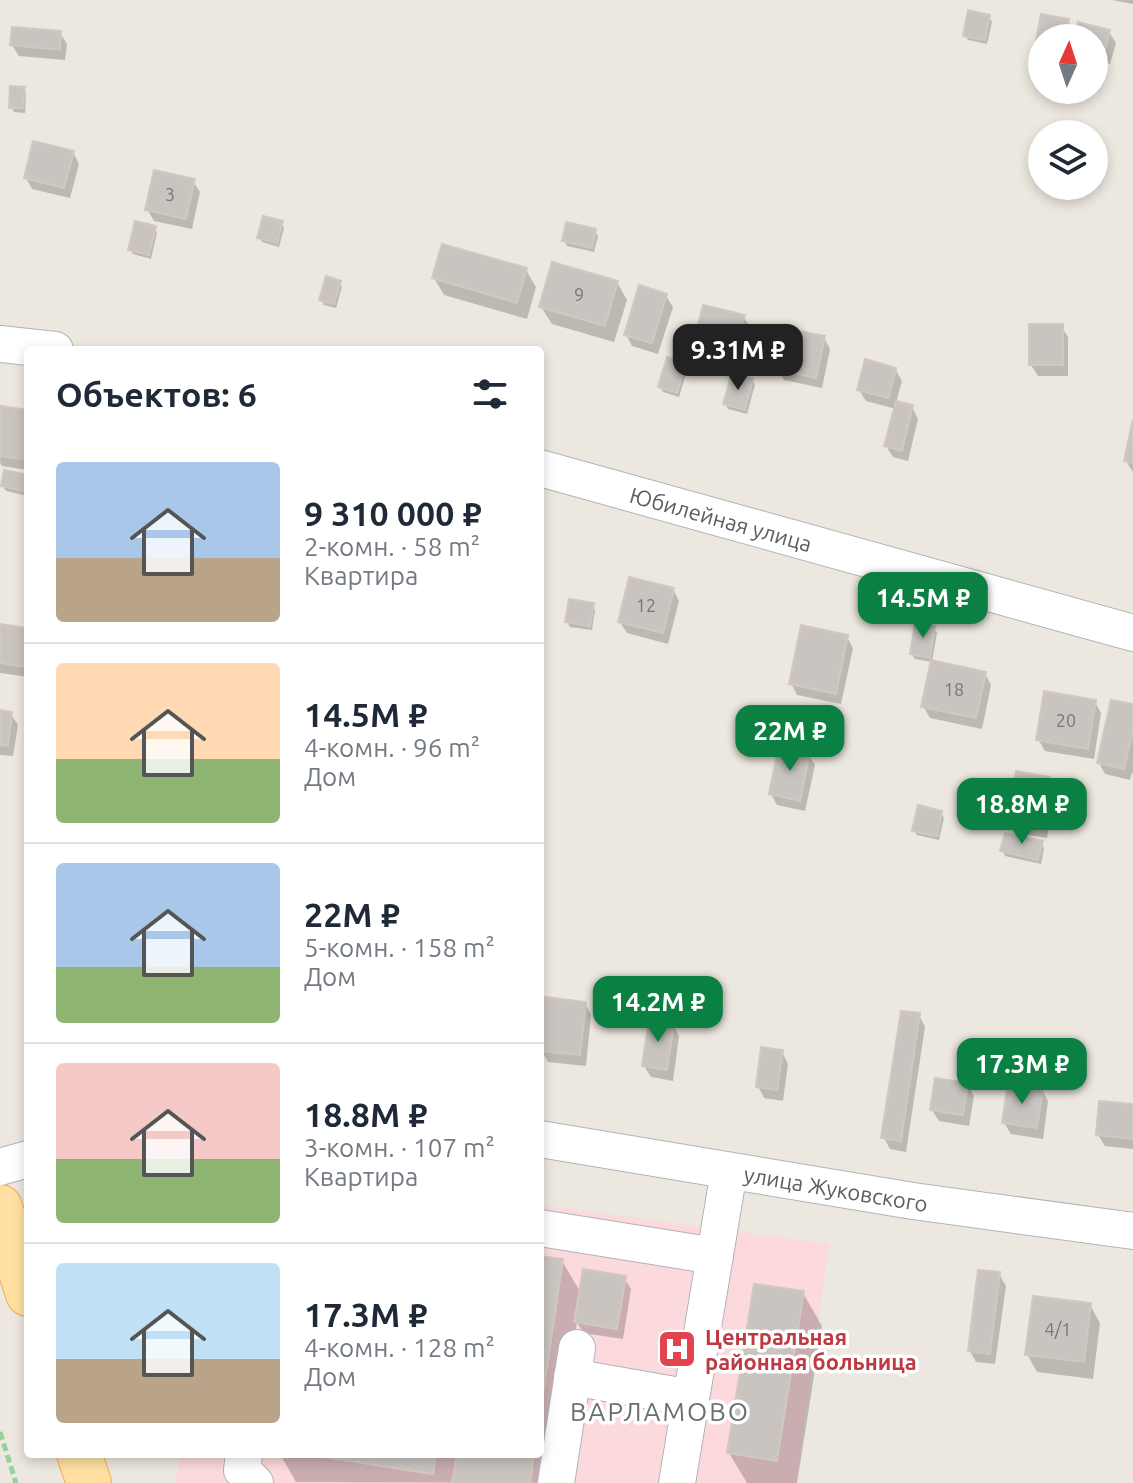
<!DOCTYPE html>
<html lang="ru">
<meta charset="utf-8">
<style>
:root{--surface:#fff;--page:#f6f6f7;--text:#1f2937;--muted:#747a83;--line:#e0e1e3;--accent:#0b8043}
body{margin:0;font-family:Ubuntu,sans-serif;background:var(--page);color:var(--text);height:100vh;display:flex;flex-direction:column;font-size:30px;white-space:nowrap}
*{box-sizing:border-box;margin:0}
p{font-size:26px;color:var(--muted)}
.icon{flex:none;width:44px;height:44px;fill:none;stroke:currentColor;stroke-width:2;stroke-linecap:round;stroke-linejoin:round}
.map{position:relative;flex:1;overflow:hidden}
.side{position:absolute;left:24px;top:346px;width:520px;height:1112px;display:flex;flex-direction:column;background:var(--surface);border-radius:8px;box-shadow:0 4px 12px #0003}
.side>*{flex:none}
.needle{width:52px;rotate:3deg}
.fabs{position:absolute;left:1028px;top:24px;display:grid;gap:16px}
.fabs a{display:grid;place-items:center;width:80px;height:80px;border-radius:50%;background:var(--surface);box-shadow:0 4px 12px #0003;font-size:40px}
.price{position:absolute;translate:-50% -68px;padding:0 18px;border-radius:16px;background:var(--accent);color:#fff;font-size:26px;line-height:52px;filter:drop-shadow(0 2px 4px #0008)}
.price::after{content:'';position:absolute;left:50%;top:48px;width:24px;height:18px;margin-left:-12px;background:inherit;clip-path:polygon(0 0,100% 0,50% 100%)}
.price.current{background:#222;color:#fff}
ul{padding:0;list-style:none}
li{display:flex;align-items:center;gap:24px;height:200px;padding:0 32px}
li+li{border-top:2px solid var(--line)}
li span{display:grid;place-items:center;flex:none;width:224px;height:160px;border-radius:8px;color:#555}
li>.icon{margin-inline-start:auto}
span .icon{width:96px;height:96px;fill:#fffc;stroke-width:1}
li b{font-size:34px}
h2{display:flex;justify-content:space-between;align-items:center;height:96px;padding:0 32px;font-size:34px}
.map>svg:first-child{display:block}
.medical{fill:#fcd9dc}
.shadow{fill:#0003}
.building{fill:#c9c4bf;stroke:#d1c8be;stroke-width:2}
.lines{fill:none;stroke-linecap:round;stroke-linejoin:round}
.minor-casing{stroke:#b1b4b8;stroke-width:38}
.major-casing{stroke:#f7ab4e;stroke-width:46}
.path{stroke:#99d19e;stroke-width:5;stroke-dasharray:8 4;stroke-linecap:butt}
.minor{stroke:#fff;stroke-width:36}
.major{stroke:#ffe0a2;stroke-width:44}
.labels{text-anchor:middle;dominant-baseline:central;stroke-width:7;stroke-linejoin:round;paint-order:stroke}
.number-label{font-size:18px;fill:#747878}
.street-label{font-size:22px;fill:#585e61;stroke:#fff}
.health-label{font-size:22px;font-weight:bold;fill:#be3a42;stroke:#fff;text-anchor:start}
.quarter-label{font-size:26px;letter-spacing:2px;fill:#697073;stroke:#fff}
</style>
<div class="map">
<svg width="1133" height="1483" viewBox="0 0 1133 1483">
<rect width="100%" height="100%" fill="#ece7df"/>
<path class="medical" d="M540 1205 829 1244 796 1483H175L180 1454H540Z"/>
<path class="shadow" d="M1112 0H1133V4Z
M1042 16 1068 21 1077 36 1109 32 1116 43 1110 64 1094 60V38H1042V48L1038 41Z
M989 17 992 22 987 44 968 40 965 35Z
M60 33 67 44 65 60 19 56 12 45Z
M23 88 26 94 25 113 14 112 11 107Z
M73 152 79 164 70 198 32 189 26 178Z
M193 181 200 192 192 229 154 221 147 209Z
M282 223 284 228 279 247 262 242 259 237Z
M154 228 157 233 151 259 133 254 130 249Z
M595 231 598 236 594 252 567 246 564 240Z
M526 270 536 287 527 319 444 295 434 278Z
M339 282 342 287 336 308 324 305 322 300Z
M617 282 627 300 614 342 552 324 541 307Z
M666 296 673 307 658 354 632 346 626 335Z
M744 317 751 329 740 370 701 361 694 350Z
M1061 326 1068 337V376H1038L1031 365Z
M824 338 830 349 822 388 784 380 777 368Z
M684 364 687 370 679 397 663 392 660 387Z
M895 369 902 381 896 403 912 407 918 419 908 461 893 457 886 446 896 409 866 401 859 390Z
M752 380 755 385 747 414 728 409 725 404Z
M3 408 28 412V470L2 466 0 462Z
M1133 429V472L1126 461Z
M28 477V496L6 491 3 486Z
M540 559 544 566 540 587Z
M673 589 679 601 668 644 627 633 620 622Z
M592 605 595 610 592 630 570 627 567 622Z
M0 626 28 630V677L0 673Z
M934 628 937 633 932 662 915 659 912 654Z
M847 637 853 648 841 704 797 695 791 683Z
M985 673 991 685 982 729 930 718 923 706Z
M1095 702 1101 713 1094 759 1045 751 1038 739Z
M1133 706V774L1132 772 1130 780 1105 774 1099 763Z
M0 712 11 714 18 725 13 756 0 755Z
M808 754 815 765 805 811 777 805 771 794Z
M1049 779 1055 790 1047 838 1016 833 1009 821Z
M941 813 944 818 939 840 917 835 914 830Z
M1041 843 1044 848 1041 864 1005 856 1003 851Z
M585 1003 591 1015 586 1066 548 1062 541 1050Z
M919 1015 925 1027 906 1152 890 1149 884 1138Z
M673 1025 679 1036 673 1081 651 1077 644 1066Z
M782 1052 788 1064 783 1101 764 1098 758 1086Z
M967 1084 974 1096 969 1126 939 1121 932 1110Z
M1042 1090 1048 1101 1043 1139 1011 1134 1004 1123Z
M1133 1106V1149L1105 1146 1098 1135Z
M540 1258 562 1261 581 1293 624 1278 631 1289 623 1339 583 1333 577 1322 553 1483 296 1482 280 1454H540Z
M999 1274 1006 1286 995 1364 976 1362 970 1351Z
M803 1293 822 1326 797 1483H747L729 1453Z
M1090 1305 1100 1323 1093 1379 1037 1372 1027 1354Z"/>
<path class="building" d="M968 10 990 15 985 40 963 36Z
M1041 14 1069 19 1065 38H1042V42L1036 41Z
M1078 22 1110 30 1104 54 1094 51V38H1074Z
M12 27 61 31 60 50 10 45Z
M10 86 25 87 23 108H9Z
M33 141 74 151 64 188 24 178Z
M154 170 195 179 186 219 145 210Z
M263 216 283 221 277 243 257 238Z
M135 221 156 226 149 255 128 250Z
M566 222 596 229 592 248 562 241Z
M442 244 527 268 517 303 432 278Z
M552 262 618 281 605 326 539 307Z
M326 276 341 281 334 304 319 300Z
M639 285 667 294 652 343 624 335Z
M703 305 745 315 734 360 692 350Z
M1029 324H1063V365H1029Z
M784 328 825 336 816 378 775 369Z
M667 357 686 363 677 393 658 387Z
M865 359 896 368 889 398 857 390Z
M732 373 753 379 745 410 723 404Z
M896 401 913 405 902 451 884 446Z
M1 406 28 410V460L0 456Z
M1133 419V463L1124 461Z
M4 470 28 475V492L1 486Z
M629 577 674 588 663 633 618 622Z
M569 599 594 603 590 626 565 622Z
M915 623 935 626 930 658 910 654Z
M0 624 28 628V667L0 663Z
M801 625 848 635 836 694 789 684Z
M931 660 986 672 976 718 921 707Z
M1044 691 1096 700 1088 749 1036 740Z
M1111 700 1133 704V730L1124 769 1097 763Z
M0 710 12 712 8 746 0 745Z
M779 745 810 752 800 801 769 794Z
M1016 771 1050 777 1041 828 1007 822Z
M918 805 942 811 937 836 912 831Z
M1005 833 1043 841 1038 860 1000 851Z
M545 997 586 1002 580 1055 540 1051Z
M901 1011 920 1013 901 1141 881 1138Z
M649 1019 674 1023 667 1070 642 1066Z
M761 1047 783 1050 777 1090 756 1087Z
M935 1078 968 1083 963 1115 930 1110Z
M1008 1083 1043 1088 1037 1128 1002 1123Z
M1099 1101 1133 1104V1139L1096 1135Z
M540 1256 563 1259 540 1415Z
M583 1269 626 1276 617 1329 574 1322Z
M978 1270 1000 1272 990 1354 968 1351Z
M754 1284 804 1291 777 1461 727 1453Z
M1033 1296 1091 1303 1084 1362 1025 1355Z
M305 1454H436L433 1474Z
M457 1454H534L530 1483H452Z"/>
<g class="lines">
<g class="minor-casing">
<g id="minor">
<path d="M0 344 55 350"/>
<path id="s1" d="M540 468 1133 633"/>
<path id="s2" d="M540 1139 913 1201 1133 1231"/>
<path d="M0 1167 28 1159"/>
<path d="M540 1228 715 1256"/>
<path d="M572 1377 691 1398"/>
<path d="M244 1454 242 1470 255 1483"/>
<path d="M556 1483 577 1348"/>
<path d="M677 1483 729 1171"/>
</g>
</g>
<g class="major-casing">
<path id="major" d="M0 1207 28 1294
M79 1454 89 1483"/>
</g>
<path class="path" d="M0 1432 16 1483"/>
<use href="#minor" class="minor"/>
<use href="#major" class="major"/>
</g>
<defs>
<g id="hospital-square" transform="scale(2)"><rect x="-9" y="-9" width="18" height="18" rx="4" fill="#e0444e" stroke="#fff"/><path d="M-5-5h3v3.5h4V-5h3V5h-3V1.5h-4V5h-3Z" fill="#fff"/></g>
</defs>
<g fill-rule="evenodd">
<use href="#hospital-square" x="677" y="1349"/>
</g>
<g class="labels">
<g class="number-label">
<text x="170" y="194">3</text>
<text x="579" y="294">9</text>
<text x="646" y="605">12</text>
<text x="954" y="689">18</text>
<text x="1066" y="720">20</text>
<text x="1058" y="1329">4/1</text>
</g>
<g class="street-label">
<text stroke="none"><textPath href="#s1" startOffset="188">Юбилейная улица</textPath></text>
<text stroke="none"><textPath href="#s2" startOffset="300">улица Жуковского</textPath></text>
</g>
<g class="health-label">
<text x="705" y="1336">Центральная<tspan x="705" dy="25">районная больница</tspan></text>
</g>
<g class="quarter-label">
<text x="660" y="1411">ВАРЛАМОВО</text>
</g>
</g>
</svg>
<div class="fabs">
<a><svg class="needle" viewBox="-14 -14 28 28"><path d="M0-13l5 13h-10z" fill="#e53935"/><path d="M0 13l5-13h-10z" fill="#747a83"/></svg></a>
<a><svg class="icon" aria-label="layers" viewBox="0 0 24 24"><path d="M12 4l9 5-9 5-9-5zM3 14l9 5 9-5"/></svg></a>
</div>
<b class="price current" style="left:738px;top:392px">9.31M ₽</b>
<b class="price" style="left:923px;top:640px">14.5M ₽</b>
<b class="price" style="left:790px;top:773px">22M ₽</b>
<b class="price" style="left:1022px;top:846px">18.8M ₽</b>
<b class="price" style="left:658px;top:1044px">14.2M ₽</b>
<b class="price" style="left:1022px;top:1106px">17.3M ₽</b>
<section class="side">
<h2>Объектов: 6<svg class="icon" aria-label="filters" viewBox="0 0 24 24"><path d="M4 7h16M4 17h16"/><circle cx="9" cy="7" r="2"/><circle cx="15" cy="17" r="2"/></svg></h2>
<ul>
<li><span style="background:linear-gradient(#a9c7e8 60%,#b9a48a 0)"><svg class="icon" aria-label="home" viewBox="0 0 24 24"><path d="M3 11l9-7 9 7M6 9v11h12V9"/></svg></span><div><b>9 310 000 ₽</b><p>2-комн. · 58 m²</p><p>Квартира</p></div></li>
<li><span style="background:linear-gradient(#ffd9b3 60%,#8fb573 0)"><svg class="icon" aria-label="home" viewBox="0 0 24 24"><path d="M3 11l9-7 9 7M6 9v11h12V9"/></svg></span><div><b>14.5M ₽</b><p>4-комн. · 96 m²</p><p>Дом</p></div></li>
<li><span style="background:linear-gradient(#a9c7e8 65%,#8fb573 0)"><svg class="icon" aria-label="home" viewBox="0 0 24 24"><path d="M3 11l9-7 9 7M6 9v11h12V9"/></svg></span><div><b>22M ₽</b><p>5-комн. · 158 m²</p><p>Дом</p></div></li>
<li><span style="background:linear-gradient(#f6c9c9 60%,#8fb573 0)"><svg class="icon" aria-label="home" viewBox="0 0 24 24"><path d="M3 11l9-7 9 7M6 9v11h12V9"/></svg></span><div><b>18.8M ₽</b><p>3-комн. · 107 m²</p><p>Квартира</p></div></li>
<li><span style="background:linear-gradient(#bfe0f5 60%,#b9a48a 0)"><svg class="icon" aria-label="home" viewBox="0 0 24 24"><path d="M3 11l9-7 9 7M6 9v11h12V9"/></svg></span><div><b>17.3M ₽</b><p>4-комн. · 128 m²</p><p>Дом</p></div></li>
</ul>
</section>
</div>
